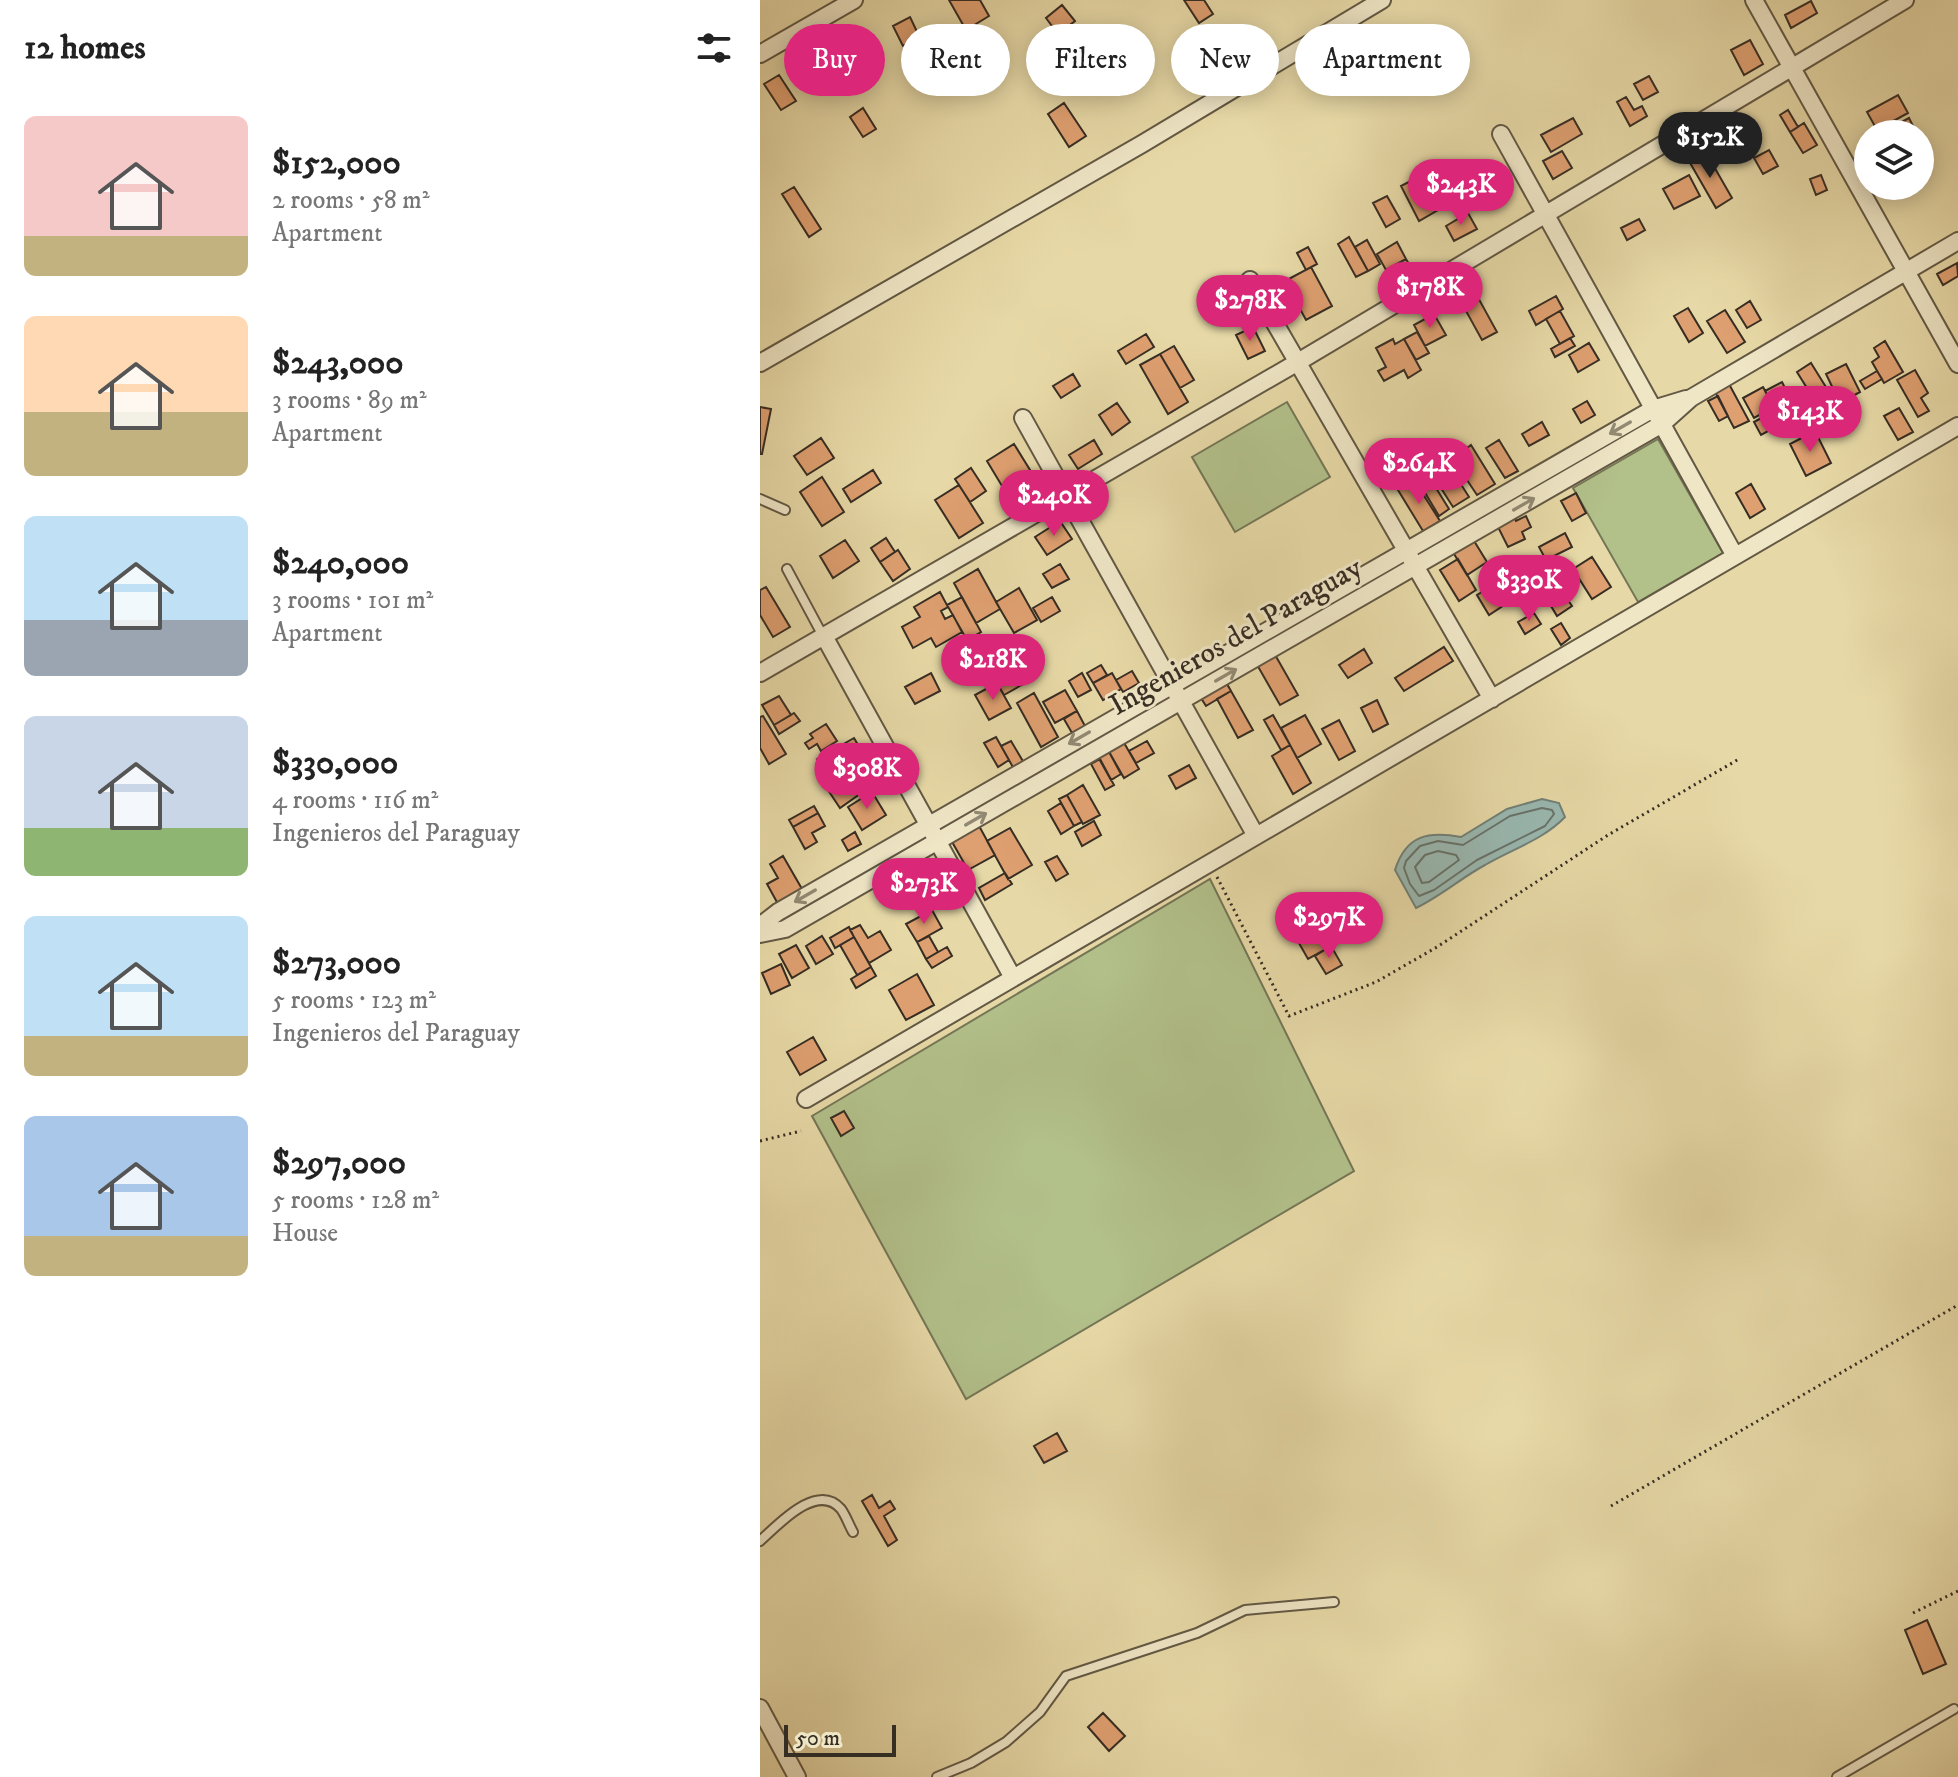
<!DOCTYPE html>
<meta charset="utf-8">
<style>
:root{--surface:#fff;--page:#f6f6f6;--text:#222;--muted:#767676;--accent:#db2777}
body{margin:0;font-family:"IM FELL DW Pica",serif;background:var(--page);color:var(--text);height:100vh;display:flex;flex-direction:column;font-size:30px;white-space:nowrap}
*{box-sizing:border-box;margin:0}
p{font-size:26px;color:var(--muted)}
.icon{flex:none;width:44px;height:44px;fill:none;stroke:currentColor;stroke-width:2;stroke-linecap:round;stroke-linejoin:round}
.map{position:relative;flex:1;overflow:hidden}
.panel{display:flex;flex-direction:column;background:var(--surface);width:760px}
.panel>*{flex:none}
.banner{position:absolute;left:24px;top:24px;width:760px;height:72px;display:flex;gap:16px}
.tools{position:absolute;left:1094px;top:120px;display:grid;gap:16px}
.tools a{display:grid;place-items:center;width:80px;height:80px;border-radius:50%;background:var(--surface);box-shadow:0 4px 20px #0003;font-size:40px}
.scale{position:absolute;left:24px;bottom:20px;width:112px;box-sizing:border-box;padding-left:8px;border:4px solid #362d23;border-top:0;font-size:22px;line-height:28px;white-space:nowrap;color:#362d23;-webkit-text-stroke:6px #efe6c6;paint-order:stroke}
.price{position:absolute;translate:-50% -68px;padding:0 18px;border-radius:28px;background:var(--accent);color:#fff;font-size:26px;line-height:52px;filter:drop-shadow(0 2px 4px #0008)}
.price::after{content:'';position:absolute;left:50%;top:48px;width:24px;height:18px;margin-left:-12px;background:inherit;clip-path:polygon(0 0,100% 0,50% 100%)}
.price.active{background:#222;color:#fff}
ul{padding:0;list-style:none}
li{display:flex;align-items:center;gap:24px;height:200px;padding:0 24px}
li span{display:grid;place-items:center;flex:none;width:224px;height:160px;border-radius:12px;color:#555}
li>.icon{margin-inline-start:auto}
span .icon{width:96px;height:96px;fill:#fffc;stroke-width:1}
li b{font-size:34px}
h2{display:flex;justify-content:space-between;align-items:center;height:96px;padding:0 24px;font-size:34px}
.tag{padding:0 28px;border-radius:36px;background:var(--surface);box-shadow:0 4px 20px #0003;font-size:28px;line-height:72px}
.tag.active{background:var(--accent);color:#fff}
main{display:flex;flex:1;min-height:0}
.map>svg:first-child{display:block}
.green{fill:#b2c08a;stroke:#747656;stroke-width:2}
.water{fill:#99b8b1;stroke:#718078;stroke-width:2}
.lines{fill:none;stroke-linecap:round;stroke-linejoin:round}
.shore{stroke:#68726a;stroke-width:2}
.building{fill:#dfa071;stroke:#362d23;stroke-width:2}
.service-casing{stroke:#625844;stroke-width:12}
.minor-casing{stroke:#625844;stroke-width:20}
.path{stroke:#362d23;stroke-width:3;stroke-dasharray:2 4;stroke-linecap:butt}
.service{stroke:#efe6c6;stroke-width:8}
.minor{stroke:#efe6c6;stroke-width:16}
.oneway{stroke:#928a74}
.labels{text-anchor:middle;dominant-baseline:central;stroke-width:6;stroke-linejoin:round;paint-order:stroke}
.street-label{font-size:30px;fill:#362d23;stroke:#efe6c6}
</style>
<main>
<section class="panel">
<h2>12 homes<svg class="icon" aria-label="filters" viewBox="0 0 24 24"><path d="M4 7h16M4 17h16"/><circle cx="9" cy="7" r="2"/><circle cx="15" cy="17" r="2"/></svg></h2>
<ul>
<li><span style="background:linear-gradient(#f6c9c9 75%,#c2b280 0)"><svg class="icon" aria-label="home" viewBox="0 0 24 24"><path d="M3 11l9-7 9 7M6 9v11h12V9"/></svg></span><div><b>$152,000</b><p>2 rooms · 58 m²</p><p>Apartment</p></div></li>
<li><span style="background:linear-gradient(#ffd9b3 60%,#c2b280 0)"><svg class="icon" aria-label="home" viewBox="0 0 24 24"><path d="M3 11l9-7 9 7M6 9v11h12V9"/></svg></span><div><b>$243,000</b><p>3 rooms · 89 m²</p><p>Apartment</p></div></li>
<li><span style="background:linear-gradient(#bfe0f5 65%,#9aa5b1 0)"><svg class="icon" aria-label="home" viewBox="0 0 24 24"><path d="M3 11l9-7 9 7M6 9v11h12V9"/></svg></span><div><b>$240,000</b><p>3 rooms · 101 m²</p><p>Apartment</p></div></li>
<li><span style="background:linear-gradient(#c9d6e8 70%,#8fb573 0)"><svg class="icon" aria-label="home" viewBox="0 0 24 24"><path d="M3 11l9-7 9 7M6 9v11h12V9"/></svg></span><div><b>$330,000</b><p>4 rooms · 116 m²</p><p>Ingenieros del Paraguay</p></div></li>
<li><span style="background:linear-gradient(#bfe0f5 75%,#c2b280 0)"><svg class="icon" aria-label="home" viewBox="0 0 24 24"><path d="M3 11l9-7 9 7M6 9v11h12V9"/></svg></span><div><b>$273,000</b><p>5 rooms · 123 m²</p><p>Ingenieros del Paraguay</p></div></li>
<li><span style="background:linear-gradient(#a9c7e8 75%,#c2b280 0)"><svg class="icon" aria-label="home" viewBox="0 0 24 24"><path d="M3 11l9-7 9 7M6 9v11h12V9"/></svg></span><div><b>$297,000</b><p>5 rooms · 128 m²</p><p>House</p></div></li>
</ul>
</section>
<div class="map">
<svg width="1198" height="1777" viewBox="0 0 1198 1777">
<rect width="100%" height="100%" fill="#e7d9a7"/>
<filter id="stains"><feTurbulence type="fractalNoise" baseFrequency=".0025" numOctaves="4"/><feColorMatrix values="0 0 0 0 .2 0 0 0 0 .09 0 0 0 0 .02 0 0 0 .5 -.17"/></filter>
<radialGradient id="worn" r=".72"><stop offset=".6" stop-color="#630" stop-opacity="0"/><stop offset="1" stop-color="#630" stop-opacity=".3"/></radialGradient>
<path class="green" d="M527 402 570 477 475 532 432 457Z
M898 439 963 553 878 602 813 488Z
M450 879 594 1171 206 1399 52 1116Z"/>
<path class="water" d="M782 799 799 803 805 817C783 840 752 849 725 865 701 878 681 896 656 908L635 870C646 835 668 831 701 837L747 809Z"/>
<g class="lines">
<path class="shore" d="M782 808 792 810 794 814 785 826 717 860 674 890 659 896 650 884 644 868 646 861 660 846 678 841 703 845 750 816Z
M678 851 696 855 699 860 669 882 662 883 655 867 665 855Z"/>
</g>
<path class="building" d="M189 0H220L229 16 206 30Z
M424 0H444L453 14 439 23Z
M1051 1 1057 13 1031 28 1025 15Z
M302 5 315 21 298 34 286 18Z
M150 17 160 38 143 46 133 26Z
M230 36 239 47 222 59 214 48Z
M990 40 1003 64 984 75 971 50Z
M19 75 36 101 21 110 4 84Z
M889 76 898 92 883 100 874 84Z
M1138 95 1148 113 1117 130 1107 112Z
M866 97 874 110 882 106 887 116 870 126 857 102Z
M304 103 326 136 309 147 288 114Z
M103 108 116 129 103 137 90 117Z
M1028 110 1038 127 1030 132 1020 115Z
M813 118 822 134 791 152 781 135Z
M1149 118 1157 134H1120Z
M1044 123 1057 145 1043 153 1030 132Z
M1009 150 1018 166 1003 174 994 158Z
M802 151 812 168 793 179 783 161Z
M945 151 972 198 956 208 929 161Z
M680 165 692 187 672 198 660 176Z
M929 175 940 196 914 209 903 189Z
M1061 175 1067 190 1056 195 1050 179Z
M660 176 678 210 659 221 641 186Z
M34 187 61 229 49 237 22 194Z
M627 196 640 219 626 227 613 203Z
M708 213 717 229 694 241 686 226Z
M879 219 885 230 867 240 861 228Z
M589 237 608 271 596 277 578 244Z
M607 240 620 264 608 271 595 247Z
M637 242 646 259 626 270 617 254Z
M548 247 557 264 546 270 537 253Z
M646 259 652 269 633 279 628 269Z
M1197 263 1198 276 1183 285 1177 274Z
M551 267 572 306 546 320 525 281Z
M710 283 737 332 722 340 695 291Z
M796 296 803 309 776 325 769 311Z
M990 301 1001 320 987 328 976 310Z
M928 308 943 333 929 342 914 316Z
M965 310 985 342 967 353 947 321Z
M800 311 814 336 800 344 786 319Z
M674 314 686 335 665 346 654 325Z
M493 327 505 351 488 359 476 335Z
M657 332 669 353 656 360 644 339Z
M386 334 394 347 366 364 358 351Z
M810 338 815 346 795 357 791 349Z
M633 339 635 344 644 339 661 370 648 378 644 370 624 381 618 371 626 367 616 348Z
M1125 341 1143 372 1124 383 1112 362 1119 357 1114 348Z
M829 343 839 360 818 372 809 355Z
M414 346 434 380 420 388 400 354Z
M400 354 428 402 408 414 380 365Z
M1051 363 1074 400 1060 409 1037 372Z
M1086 364 1100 392 1080 403 1066 374Z
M1155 370 1168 393 1161 398 1169 411 1158 417 1137 380Z
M1117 371 1122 379 1105 389 1100 381Z
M313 374 320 386 301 398 293 386Z
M1022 382 1030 398 1014 407 1005 391Z
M969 384 989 421 974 428 955 392Z
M1003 387 1014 407 994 418 983 398Z
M958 396 968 416 959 421 948 401Z
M827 401 835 415 821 423 813 409Z
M357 403 370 422 352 435 339 415Z
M0 407 11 409 2 454H0Z
M1139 408 1153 432 1138 440 1124 416Z
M1014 411 1021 424 1001 435 994 422Z
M782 422 789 435 769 446 762 434Z
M1055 431 1071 463 1046 476 1030 444Z
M61 438 74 458 47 475 34 456Z
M334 440 342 454 318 469 309 455Z
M739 440 758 471 745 478 726 448Z
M254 444 270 470 242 486 227 461Z
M711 445 735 484 717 495 701 471 712 465 703 451Z
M211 468 226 491 210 502 195 479Z
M113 470 121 483 91 502 83 489Z
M695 475 709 497 693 507 679 485Z
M62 477 84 512 62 526 40 492Z
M654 480 680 521 663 531 638 490Z
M671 480 689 509 679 516 661 486Z
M991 484 1005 509 990 518 976 493Z
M199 485 223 523 199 538 175 500Z
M816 493 826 513 812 521 801 501Z
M753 515 756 521 766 516 771 527 762 532 765 539 748 547 736 523Z
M300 521 312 539 287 555 275 537Z
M805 533 812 547 786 560 779 547Z
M711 536 727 562 707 575 691 549Z
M126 538 135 552 120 562 111 548Z
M85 540 99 561 73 578 60 556Z
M138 550 150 569 133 581 120 562Z
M832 557 851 587 832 599 813 569Z
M698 559 716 590 699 601 680 570Z
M300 564 309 579 292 588 283 574Z
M218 569 240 609 216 623 194 583Z
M746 577 758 596 729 615 717 595Z
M780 578 784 584 774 590 778 596 767 603 759 590Z
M6 587 30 627 13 637 0 615V590Z
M799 587 812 606 797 616 785 596Z
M259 588 277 620 254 633 236 602Z
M180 592 188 607 181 611 185 619 193 615 202 632 176 647 171 638 153 648 142 627 160 617 154 607Z
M202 597 221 632 207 640 187 605Z
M292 597 300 611 281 622 273 608Z
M774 613 781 624 765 634 758 622Z
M801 623 810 638 801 645 791 629Z
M684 647 693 661 644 691 635 678Z
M604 649 612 663 588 678 579 665Z
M514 653 538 695 520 705 496 663Z
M341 665 347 675 333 683 327 673Z
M267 666 274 678 244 695 237 683Z
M372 671 379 683 363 692 356 680Z
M171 673 180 691 155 704 145 687Z
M322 673 331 690 318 697 309 681Z
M352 673 361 689 343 700 333 683Z
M237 683 251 708 229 720 215 695Z
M467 684 471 691 446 706 441 698Z
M305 690 317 711 295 723 283 702Z
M471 691 493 730 478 738 457 699Z
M274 693 298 737 281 747 257 703Z
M19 696 31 715 14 725 2 705Z
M617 700 628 724 613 732 601 708Z
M317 711 325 726 312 733 304 719Z
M34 713 40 721 19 734 14 725Z
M513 715 530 745 521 750 504 720Z
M545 715 561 744 537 758 521 728Z
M3 716 26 754 9 764 0 748V717Z
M579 720 595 751 579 760 562 729Z
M66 724 77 741 61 751 57 744 49 749 45 743 53 738 50 734Z
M236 737 249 760 238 767 224 743Z
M94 738 105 757 68 778 57 759Z
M251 741 264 763 254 769 241 746Z
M363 741 379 769 364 778 348 750Z
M387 741 394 753 376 763 369 751Z
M530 745 551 783 533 794 512 756Z
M348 750 361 774 351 780 337 755Z
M340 759 354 785 345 790 331 764Z
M429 765 436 778 416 789 409 776Z
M101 766 114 784 80 808 68 790Z
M323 785 340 815 323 824 307 795Z
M112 792 126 815 102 830 88 807Z
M307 795 322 822 314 826 299 799Z
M301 803 314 826 301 834 288 811Z
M54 806 58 813 33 827 29 820Z
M58 813 65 826 52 833 57 842 45 849 33 827Z
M334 821 341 835 322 846 315 832Z
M218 824 235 855 208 870 191 840Z
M250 828 272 865 248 879 227 841Z
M95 832 101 844 88 851 82 840Z
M23 856 42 889 18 904 7 884 18 878 10 864Z
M297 856 308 874 296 881 285 862Z
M245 873 252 884 225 900 219 888Z
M172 910 182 928 157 942 146 924Z
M566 918 579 942 548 959 535 936Z
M100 925 108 938 120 931 131 950 109 963 90 930Z
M89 927 94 937 75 948 70 938Z
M62 936 73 954 56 964 46 946Z
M169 936 178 952 166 959 157 942Z
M94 937 111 967 97 975 80 945Z
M36 945 49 968 32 978 19 954Z
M571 946 582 965 566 974 555 956Z
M187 947 192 956 172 968 166 959Z
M21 964 30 985 11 994 2 973Z
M111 967 116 976 96 988 91 979Z
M157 974 174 1005 146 1020 129 990Z
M53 1037 66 1060 40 1075 27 1052Z
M84 1111 94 1128 81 1136 71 1118Z
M297 1433 307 1451 284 1463 274 1446Z
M112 1495 119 1508 130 1501 135 1509 124 1516 137 1540 128 1546 102 1501Z
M1167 1620 1186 1664 1163 1674 1145 1630Z
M343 1713 365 1736 349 1751 328 1727Z"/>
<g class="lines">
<g class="service-casing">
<path id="service" d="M0 499 25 510
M27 569 63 636
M0 1541C17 1526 57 1481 81 1509 86 1516 89 1525 93 1532
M177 1777 211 1763 246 1742 280 1712 306 1676 437 1633 485 1610 574 1602
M1077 1777 1194 1709"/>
</g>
<g class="minor-casing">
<path id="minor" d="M994 0 1198 364
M0 54 94 0
M741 134 975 556
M490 280 732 699
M0 363 382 144 622 0
M263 418 496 836
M64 636 253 978
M0 673 538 362 1145 0
M0 926 18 912 893 409 926 399
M0 934 25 929 902 424 931 398 1198 241
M46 1099 1198 426
M0 1708 37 1777"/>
</g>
<path class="path" d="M457 877 529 1016 616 982 677 947 848 835 979 759
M0 1141 41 1131
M851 1506 1198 1305
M1153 1613 1198 1591"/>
<use href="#service" class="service"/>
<use href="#minor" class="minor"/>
</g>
<defs><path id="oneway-shaft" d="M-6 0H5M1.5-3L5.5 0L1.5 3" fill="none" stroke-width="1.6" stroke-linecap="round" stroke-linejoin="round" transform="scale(2)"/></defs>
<g class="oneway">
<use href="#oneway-shaft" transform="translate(860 428) rotate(150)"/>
<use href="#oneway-shaft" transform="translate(764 504) rotate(-30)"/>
<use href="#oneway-shaft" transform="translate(466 675) rotate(-30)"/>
<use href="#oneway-shaft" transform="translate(319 738) rotate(150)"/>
<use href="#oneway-shaft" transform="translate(216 819) rotate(-30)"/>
<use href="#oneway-shaft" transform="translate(45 896) rotate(150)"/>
</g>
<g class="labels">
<g class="street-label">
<text transform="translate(476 637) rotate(-30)">Ingenieros del Paraguay</text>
</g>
</g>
<rect width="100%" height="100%" filter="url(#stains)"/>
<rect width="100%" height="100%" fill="url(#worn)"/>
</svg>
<div class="tools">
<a><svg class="icon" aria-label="layers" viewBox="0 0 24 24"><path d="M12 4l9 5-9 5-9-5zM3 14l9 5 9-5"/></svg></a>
</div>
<div class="scale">50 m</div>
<b class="price active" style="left:950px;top:180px">$152K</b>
<b class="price" style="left:701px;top:227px">$243K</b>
<b class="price" style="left:670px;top:330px">$178K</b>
<b class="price" style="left:490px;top:343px">$278K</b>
<b class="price" style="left:1050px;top:454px">$143K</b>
<b class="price" style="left:659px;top:506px">$264K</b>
<b class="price" style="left:294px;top:538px">$240K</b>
<b class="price" style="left:769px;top:623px">$330K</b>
<b class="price" style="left:233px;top:702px">$218K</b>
<b class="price" style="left:107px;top:811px">$308K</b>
<b class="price" style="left:164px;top:926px">$273K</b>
<b class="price" style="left:569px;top:960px">$297K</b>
<div class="banner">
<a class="tag active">Buy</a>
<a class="tag">Rent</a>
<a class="tag">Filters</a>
<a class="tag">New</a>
<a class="tag">Apartment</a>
</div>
</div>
</main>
